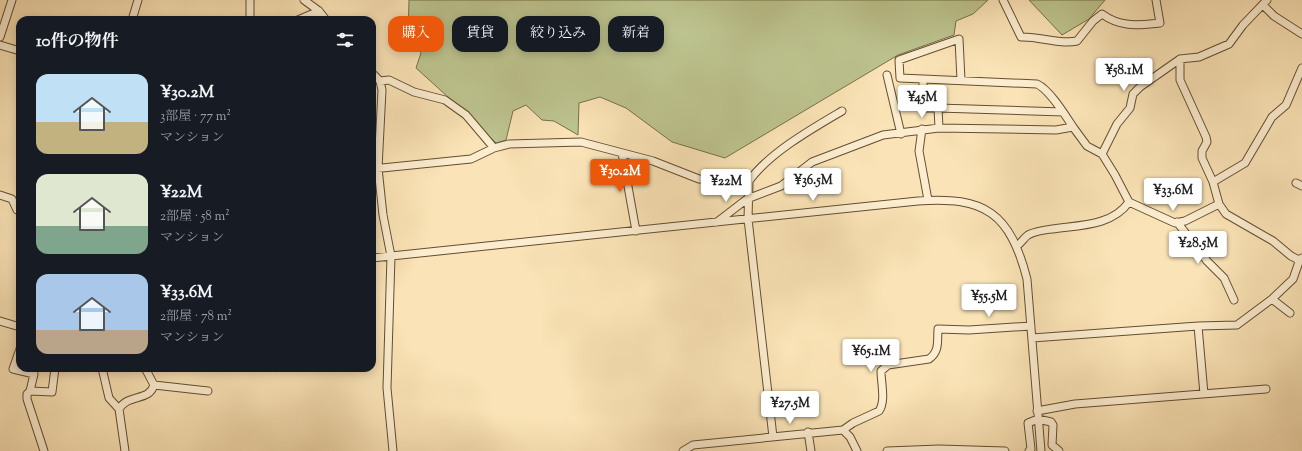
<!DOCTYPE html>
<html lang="ja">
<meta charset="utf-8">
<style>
:root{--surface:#171b24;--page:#242831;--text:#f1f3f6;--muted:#9ea1a6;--accent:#ea580c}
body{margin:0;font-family:"Sorts Mill Goudy","Noto Serif JP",serif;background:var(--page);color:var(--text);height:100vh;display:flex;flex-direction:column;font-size:15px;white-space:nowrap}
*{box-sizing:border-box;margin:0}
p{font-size:13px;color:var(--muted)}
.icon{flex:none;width:22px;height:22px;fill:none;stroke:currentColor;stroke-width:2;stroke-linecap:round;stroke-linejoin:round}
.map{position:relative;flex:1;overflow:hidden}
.details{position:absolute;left:16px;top:16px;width:360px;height:356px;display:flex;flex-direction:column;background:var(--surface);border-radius:12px;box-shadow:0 2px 10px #0003}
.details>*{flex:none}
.guide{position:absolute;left:388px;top:16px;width:380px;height:36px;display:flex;gap:8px}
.price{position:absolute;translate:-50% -34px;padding:0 9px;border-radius:4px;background:#fff;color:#222;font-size:13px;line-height:26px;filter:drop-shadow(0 1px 2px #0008)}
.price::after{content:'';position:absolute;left:50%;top:24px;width:12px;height:9px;margin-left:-6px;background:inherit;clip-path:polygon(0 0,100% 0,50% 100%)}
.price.selected{background:var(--accent);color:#fff}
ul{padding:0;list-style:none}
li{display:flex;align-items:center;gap:12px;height:100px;padding:0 20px}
li span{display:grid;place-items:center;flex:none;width:112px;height:80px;border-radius:12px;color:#555}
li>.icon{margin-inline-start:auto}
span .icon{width:48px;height:48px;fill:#fffc;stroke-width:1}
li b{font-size:17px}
h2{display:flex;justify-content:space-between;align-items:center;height:48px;padding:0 20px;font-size:17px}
.chip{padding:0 14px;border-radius:12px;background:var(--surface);box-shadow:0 2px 10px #0003;font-size:14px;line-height:36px}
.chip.selected{background:var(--accent);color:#fff}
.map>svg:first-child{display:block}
.green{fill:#bdc48f;stroke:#777048}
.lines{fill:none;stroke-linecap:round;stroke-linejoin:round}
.minor-casing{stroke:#634e2f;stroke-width:9}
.minor{stroke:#fcedd0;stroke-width:7}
</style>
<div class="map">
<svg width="1302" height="451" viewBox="0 0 1302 451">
<rect width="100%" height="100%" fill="#fae3b6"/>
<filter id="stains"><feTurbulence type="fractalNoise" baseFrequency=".005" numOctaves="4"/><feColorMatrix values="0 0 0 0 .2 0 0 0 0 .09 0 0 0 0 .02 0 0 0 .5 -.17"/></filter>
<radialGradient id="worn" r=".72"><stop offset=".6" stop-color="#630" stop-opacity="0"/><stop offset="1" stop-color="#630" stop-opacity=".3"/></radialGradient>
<path class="green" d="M409 0H988L973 14 956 21 954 35 898 55 725 158 672 142 626 108 600 97 579 103 578 135 554 121 542 120 526 105 513 111 506 140 496 143 469 116 416 68 421 53 408 37Z
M1029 0H1105L1089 19 1062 35Z"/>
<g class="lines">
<g class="minor-casing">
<path id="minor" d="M304 0 319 11 326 20
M1003 0 1021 37C1039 36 1060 45 1077 41L1093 21 1102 14C1121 28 1139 25 1160 23L1156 0
M1263 5 1274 16 1302 34
M132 20 138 0
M250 20V0
M298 20 319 11
M0 37 12 0
M0 45 20 51
M1180 59V80L1206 137 1207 142 1202 151V158L1213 182 1219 204 1226 214 1273 241 1291 256 1299 260 1302 258
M372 73 380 81 382 90 378 168 383 215 391 256 387 388 393 451
M887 75 901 134
M923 79 900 78 899 60 959 39 961 80
M380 81 389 80 414 92 445 100 466 115 494 148
M938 108 1063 112
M939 128 938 108H923V79L1037 84C1050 90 1065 115 1073 127
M922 129 919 151 928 200
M622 153 636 231
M1102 154 1117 124 1130 108 1133 94 1140 87 1180 59 1199 57 1229 44 1243 25 1267 0
M372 169 471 159 494 148 509 144 581 142 653 161 699 179 749 181 748 219 773 437
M749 181C769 153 813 128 842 111
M1213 182 1245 163 1272 117 1286 105 1302 68
M1296 183 1302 186
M0 195 12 199 17 210 20 211
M717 222 747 199 781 186 812 162 883 135 939 128 1056 130 1073 127 1087 146 1102 154 1115 175 1129 202 1175 223 1185 221 1219 204
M1177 222 1207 261 1224 278 1234 300
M1017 246C1021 243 1024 238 1028 235 1035 231 1044 230 1052 229 1080 225 1112 226 1129 202
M372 258 918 201C985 196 1010 213 1027 279L1041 451
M1272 299 1290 313
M0 321 20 327
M1198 326 1204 394
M1032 338 1198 326 1237 325 1272 299 1293 279 1300 259
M20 349 13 369 34 374 30 391
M102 368 109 398 119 409 125 451
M154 385 208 391
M119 409C129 393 149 402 154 385L145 368
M1037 411 1075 404 1266 389
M843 430 850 437 857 451
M808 432 811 451
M44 451 27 399V394L30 391 52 392 55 368
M683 451 693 445 843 430 853 423 879 411C886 401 881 383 881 371L888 365 929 359C940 351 937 341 938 329L969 330 1031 326
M887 451 939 449 1005 451
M1029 451 1031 449 1028 423 1038 419 1051 422 1053 425 1052 445 1059 451"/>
</g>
<use href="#minor" class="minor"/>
</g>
<rect width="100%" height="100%" filter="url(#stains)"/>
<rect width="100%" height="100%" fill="url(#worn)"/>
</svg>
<b class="price" style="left:1124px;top:92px">¥58.1M</b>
<b class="price" style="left:922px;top:119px">¥45M</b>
<b class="price selected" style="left:620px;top:193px">¥30.2M</b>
<b class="price" style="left:813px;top:202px">¥36.5M</b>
<b class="price" style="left:726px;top:203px">¥22M</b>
<b class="price" style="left:1173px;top:212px">¥33.6M</b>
<b class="price" style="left:1198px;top:265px">¥28.5M</b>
<b class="price" style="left:989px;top:318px">¥55.5M</b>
<b class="price" style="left:871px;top:373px">¥65.1M</b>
<b class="price" style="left:790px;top:425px">¥27.5M</b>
<div class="guide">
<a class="chip selected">購入</a>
<a class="chip">賃貸</a>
<a class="chip">絞り込み</a>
<a class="chip">新着</a>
</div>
<section class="details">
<h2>10件の物件<svg class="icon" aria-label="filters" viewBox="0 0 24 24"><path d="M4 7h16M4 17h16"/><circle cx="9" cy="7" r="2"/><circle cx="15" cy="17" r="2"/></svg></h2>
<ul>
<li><span style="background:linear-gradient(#bfe0f5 60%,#c2b280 0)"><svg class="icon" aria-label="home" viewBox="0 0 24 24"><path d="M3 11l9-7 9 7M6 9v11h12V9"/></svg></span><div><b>¥30.2M</b><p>3部屋 · 77 m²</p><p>マンション</p></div></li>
<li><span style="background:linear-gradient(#dfe7d0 65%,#7fa58c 0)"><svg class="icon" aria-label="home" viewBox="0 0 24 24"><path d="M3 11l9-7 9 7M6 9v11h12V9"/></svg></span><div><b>¥22M</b><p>2部屋 · 58 m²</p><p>マンション</p></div></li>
<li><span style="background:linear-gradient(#a9c7e8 70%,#b9a48a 0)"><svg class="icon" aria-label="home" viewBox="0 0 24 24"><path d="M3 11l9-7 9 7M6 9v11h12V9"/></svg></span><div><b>¥33.6M</b><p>2部屋 · 78 m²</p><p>マンション</p></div></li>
</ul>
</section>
</div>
